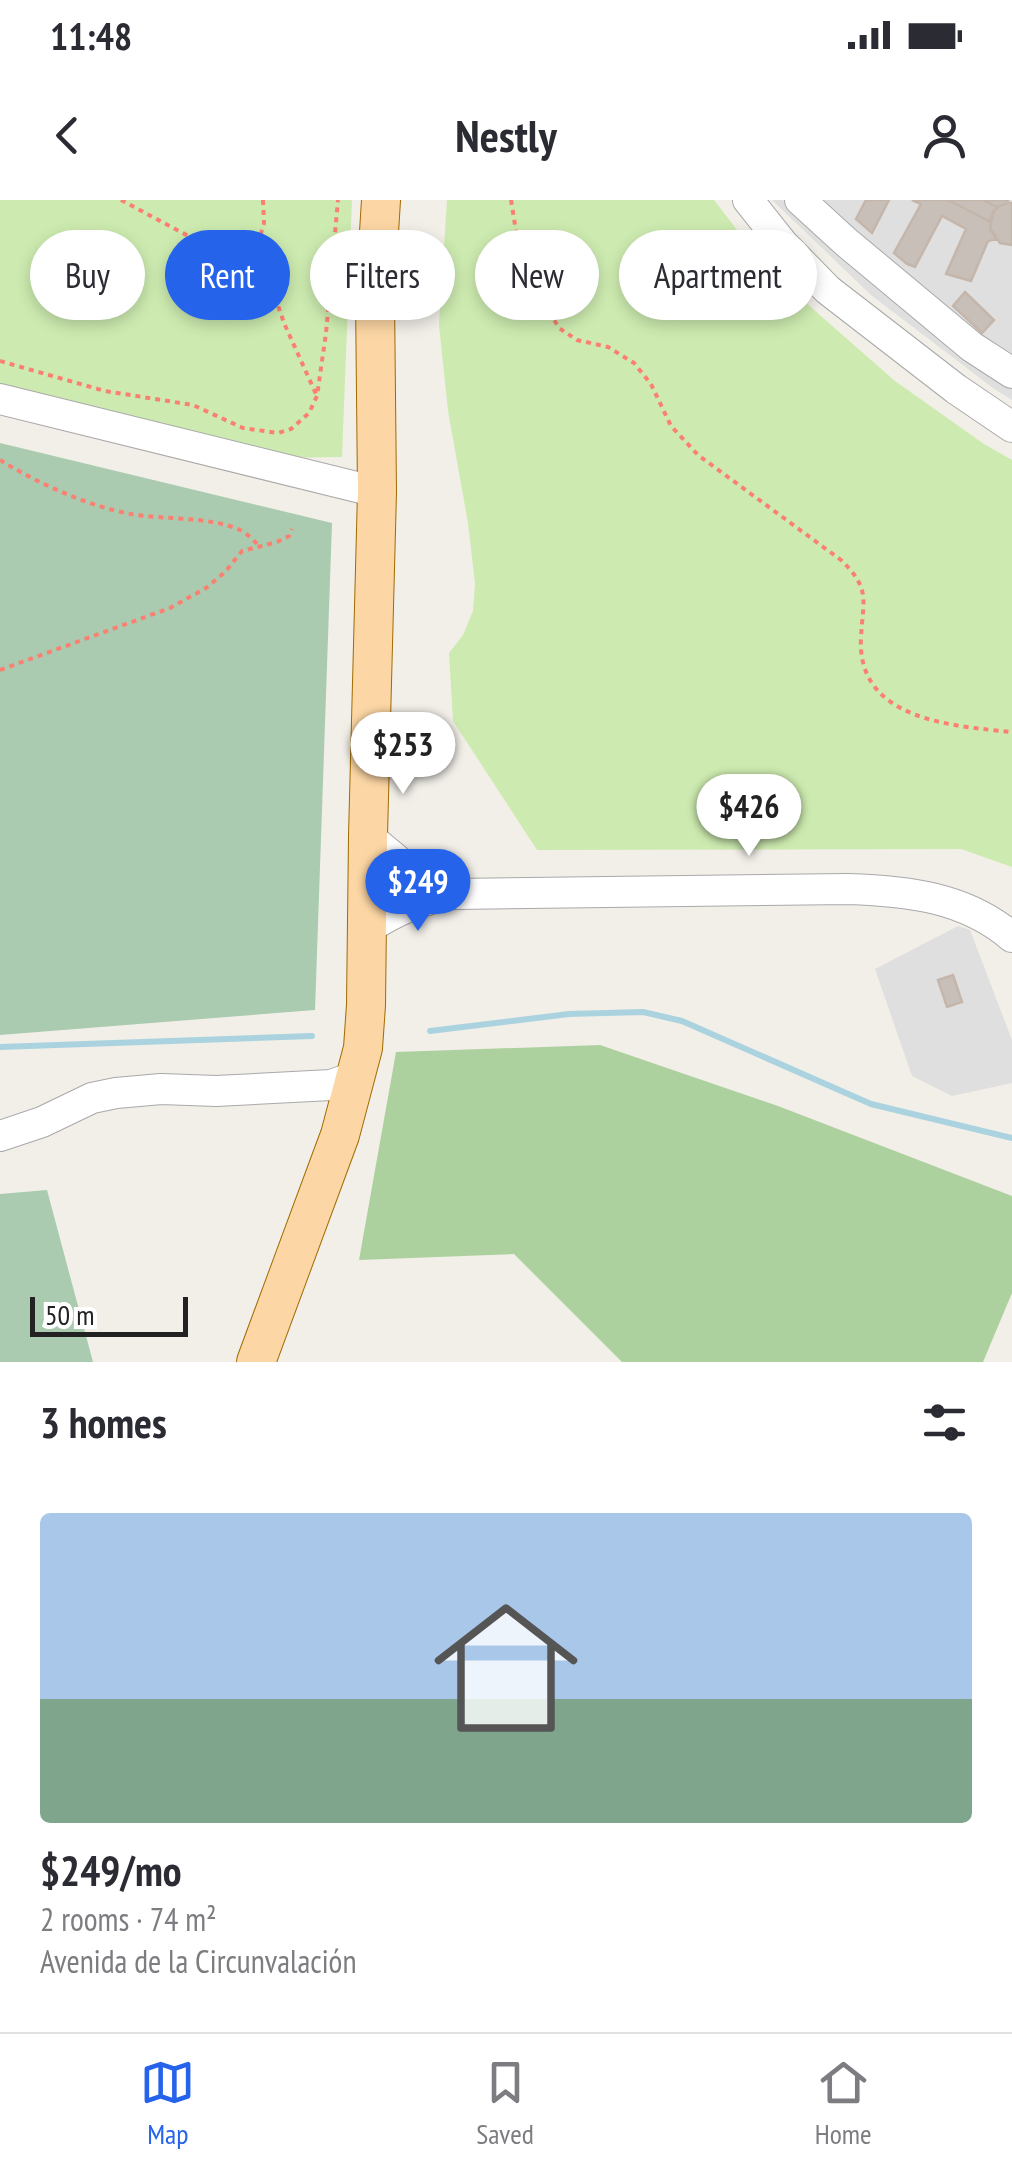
<!DOCTYPE html>
<meta charset="utf-8">
<style>
:root{--surface:#fff;--page:#f2f2f3;--text:#2b2b33;--muted:#7c7c81;--line:#e1e1e2;--accent:#2563eb}
body{margin:0;font-family:"PT Sans Narrow",sans-serif;background:var(--page);color:var(--text);height:100vh;display:flex;flex-direction:column;font-size:38px;white-space:nowrap}
*{box-sizing:border-box;margin:0}
p{font-size:32px;color:var(--muted)}
.icon{flex:none;width:55px;height:55px;fill:none;stroke:currentColor;stroke-width:2;stroke-linecap:round;stroke-linejoin:round}
.map{position:relative;height:1162px;overflow:hidden}
.sheet{display:flex;flex-direction:column;background:var(--surface);flex:1}
.sheet>*{flex:none}
.guide{position:absolute;left:30px;top:30px;width:952px;height:90px;display:flex;gap:20px}
.scale{position:absolute;left:30px;bottom:25px;width:158px;box-sizing:border-box;padding-left:10px;border:5px solid #222;border-top:0;font-size:28px;line-height:35px;white-space:nowrap;color:#222;-webkit-text-stroke:8px #fff;paint-order:stroke}
.price{position:absolute;translate:-50% -85px;padding:0 22px;border-radius:35px;background:#fff;color:#222;font-size:32px;line-height:65px;filter:drop-shadow(0 2px 5px #0008)}
.price::after{content:'';position:absolute;left:50%;top:60px;width:30px;height:22px;margin-left:-15px;background:inherit;clip-path:polygon(0 0,100% 0,50% 100%)}
.price.active{background:var(--accent);color:#fff}
ul{padding:0;list-style:none}
li{display:grid;align-content:center;gap:20px;height:530px;padding:0 40px}
li span{display:grid;place-items:center;height:310px;border-radius:10px;color:#555}
li>.icon{margin-inline-start:auto}
span .icon{width:180px;height:180px;fill:#fffc;stroke-width:1}
li b{font-size:42px}
h2{display:flex;justify-content:space-between;align-items:center;height:120px;padding:0 40px;font-size:42px}
.chip{padding:0 35px;border-radius:45px;background:var(--surface);box-shadow:0 5px 15px #0003;font-size:35px;line-height:90px}
.chip.active{background:var(--accent);color:#fff}
.status{display:flex;justify-content:space-between;align-items:center;height:70px;padding:0 50px;background:var(--surface);direction:ltr}
.status svg{height:28px;fill:currentColor}
header{display:flex;justify-content:space-between;align-items:center;height:130px;padding:0 40px;background:var(--surface);font-size:45px;font-weight:700}
.menu{display:flex;justify-content:space-around;align-items:center;height:140px;border-top:2px solid var(--line);background:var(--surface);font-size:28px;color:var(--muted)}
.menu a{display:grid;justify-items:center;gap:5px}
.menu .active{color:var(--accent)}
.map>svg:first-child{display:block}
.residential{fill:#e0dfdf}
.grass{fill:#cdebb0}
.forest{fill:#add19e}
.cemetery{fill:#aacbaf}
.lines{fill:none;stroke-linecap:round;stroke-linejoin:round}
.stream{stroke:#aad3df;stroke-width:6}
.building{fill:#c7bfb8;stroke:#c4b6ab;stroke-width:2.5}
.minor-casing{stroke:#a9a9a9;stroke-width:32}
.major-casing{stroke:#a06b00;stroke-width:40}
.path{stroke:#fa8072;stroke-width:4;stroke-dasharray:5 5;stroke-linecap:butt}
.minor{stroke:#fff;stroke-width:30}
.major{stroke:#fcd6a4;stroke-width:38}
</style>
<div class="status"><b>11:48</b><svg viewBox="0 0 49 12"><path d="M0 12V9h3v3zM5 12V6h3v6zM10 12V3h3v9zM15 12V0h3v12zM26 1h20v11H26zM47 4h2v5h-2z"/></svg></div>
<header><svg class="icon" aria-label="back" viewBox="0 0 24 24"><path d="M15 5l-7 7 7 7"/></svg>Nestly<svg class="icon" aria-label="person" viewBox="0 0 24 24"><circle cx="12" cy="8" r="4"/><path d="M4 21q1-7 8-7t8 7"/></svg></header>
<div class="map">
<svg width="1012" height="1162" viewBox="0 0 1012 1162">
<rect width="100%" height="100%" fill="#f2efe9"/>
<path class="residential" d="M772 0H1012V200L993 188 871 95Z
M958 726 970 730 1012 840V883L952 896 912 876 875 769Z"/>
<path class="grass" d="M0 0H352L342 257 273 258 0 187Z
M447 0H714L758 57 797 95 895 181 984 244 1012 260V667L961 649 537 650 453 521 449 453 463 435 473 411 475 384 468 323 448 211 439 125Z"/>
<path class="forest" d="M600 845 778 906 1012 996V1093L983 1162H622L514 1054 359 1060 396 852Z"/>
<path class="cemetery" d="M0 243 332 323 315 810 0 835Z
M47 990 93 1162H0V994Z"/>
<g class="lines">
<path class="stream" d="M430 831 569 814 643 812 682 821 871 904 1012 938
M0 847 312 836"/>
</g>
<path class="building" d="M866 0H889L872 33 856 19Z
M912 0H1008V3L999 6 993 12 990 28 996 39 988 41 971 81 946 74 966 29 942 16 915 67 907 64 894 53 921 4Z
M948 0H983L997 7 989 21Z
M1008 3H1012V45L1000 43 990 28 993 12 999 6Z
M965 92 994 120 982 133 953 106Z
M953 775 962 802 947 807 938 780Z"/>
<g class="lines">
<g class="minor-casing">
<path id="minor" d="M748 0 783 44 828 90 956 189 1012 227
M800 0 846 42 972 147 1012 173
M0 199 377 292
M368 636 409 670 454 694
M367 729C395 711 421 699 454 694L848 689C908 691 965 697 1012 737
M0 936 42 922 92 898 116 893 161 889 216 891 331 885 348 879 359 870"/>
</g>
<g class="major-casing">
<path id="major" d="M256 1162 340 935 363 848 366 805 368 636 377 292 375 97 381 0"/>
</g>
<path class="path" d="M121 0 207 46 225 48 259 40
M263 0 264 23 259 40 262 59 284 123 316 194
M511 0 519 50 524 70 559 128 577 140 608 147 634 163 651 184 671 226 698 255 841 360C871 389 863 400 861 437 856 520 952 526 1012 532
M0 161 105 191 193 205 243 228 278 233 291 229 309 213 317 196 326 133 338 0
M0 260C35 282 90 307 131 314 164 320 209 316 240 330 247 333 253 340 258 345
M0 470 170 408 206 388 225 372 242 351 277 342 289 336 292 329"/>
<use href="#minor" class="minor"/>
<use href="#major" class="major"/>
</g>
</svg>
<div class="scale">50 m</div>
<b class="price" style="left:403px;top:597px">$253</b>
<b class="price" style="left:749px;top:659px">$426</b>
<b class="price active" style="left:418px;top:734px">$249</b>
<div class="guide">
<a class="chip">Buy</a>
<a class="chip active">Rent</a>
<a class="chip">Filters</a>
<a class="chip">New</a>
<a class="chip">Apartment</a>
</div>
</div>
<section class="sheet">
<h2>3 homes<svg class="icon" aria-label="filters" viewBox="0 0 24 24"><path d="M4 7h16M4 17h16"/><circle cx="9" cy="7" r="2"/><circle cx="15" cy="17" r="2"/></svg></h2>
<ul>
<li><span style="background:linear-gradient(#a9c7e8 60%,#7fa58c 0)"><svg class="icon" aria-label="home" viewBox="0 0 24 24"><path d="M3 11l9-7 9 7M6 9v11h12V9"/></svg></span><div><b>$249/mo</b><p>2 rooms · 74 m²</p><p>Avenida de la Circunvalación</p></div></li>
</ul>
</section>
<nav class="menu">
<a class="active"><svg class="icon" aria-label="map" viewBox="0 0 24 24"><path d="M3 6l6-2 6 2 6-2v14l-6 2-6-2-6 2zM9 4v14M15 6v14"/></svg>Map</a>
<a><svg class="icon" aria-label="saved" viewBox="0 0 24 24"><path d="M7 4h10v16l-5-4-5 4z"/></svg>Saved</a>
<a><svg class="icon" aria-label="home" viewBox="0 0 24 24"><path d="M3 11l9-7 9 7M6 9v11h12V9"/></svg>Home</a>
</nav>
